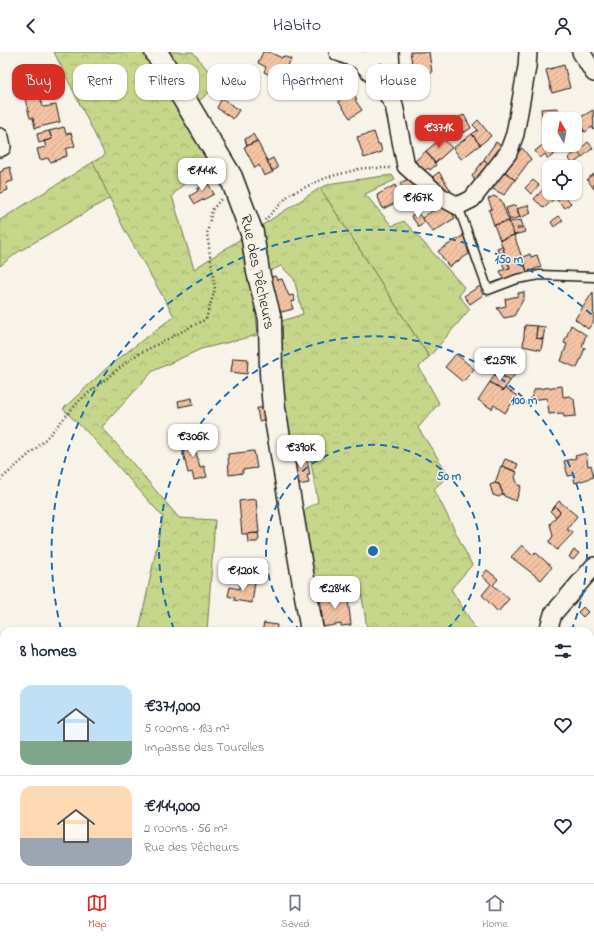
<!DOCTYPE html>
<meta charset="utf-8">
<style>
:root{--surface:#fff;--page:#f6f6f7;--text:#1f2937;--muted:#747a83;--line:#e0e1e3;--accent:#d93025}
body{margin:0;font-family:"Indie Flower",sans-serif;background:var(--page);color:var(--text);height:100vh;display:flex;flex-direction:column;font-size:15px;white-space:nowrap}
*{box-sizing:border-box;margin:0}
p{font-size:13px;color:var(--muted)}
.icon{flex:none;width:22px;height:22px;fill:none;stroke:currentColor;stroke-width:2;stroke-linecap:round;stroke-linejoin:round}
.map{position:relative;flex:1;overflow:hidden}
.panel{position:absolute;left:0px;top:575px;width:594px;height:256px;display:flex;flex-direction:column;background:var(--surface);border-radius:12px 12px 0 0;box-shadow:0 1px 3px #0004}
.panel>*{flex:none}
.guide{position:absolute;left:12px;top:12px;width:570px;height:36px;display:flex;gap:8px}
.needle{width:26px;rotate:350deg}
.buttons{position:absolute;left:542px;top:60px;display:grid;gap:8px}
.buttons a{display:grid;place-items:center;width:40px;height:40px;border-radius:8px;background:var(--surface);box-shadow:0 1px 3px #0004;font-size:20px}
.price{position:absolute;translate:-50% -34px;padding:0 9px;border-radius:8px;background:#fff;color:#222;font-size:13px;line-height:26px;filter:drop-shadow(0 1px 2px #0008)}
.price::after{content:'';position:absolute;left:50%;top:24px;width:12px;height:9px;margin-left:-6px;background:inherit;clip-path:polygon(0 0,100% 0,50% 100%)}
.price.active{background:var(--accent);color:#fff}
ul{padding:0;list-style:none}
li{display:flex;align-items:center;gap:12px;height:100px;padding:0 20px}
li+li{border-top:1px solid var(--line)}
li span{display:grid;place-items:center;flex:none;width:112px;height:80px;border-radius:12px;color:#555}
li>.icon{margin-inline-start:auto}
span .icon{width:48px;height:48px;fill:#fffc;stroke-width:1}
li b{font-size:17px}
h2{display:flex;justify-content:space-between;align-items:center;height:48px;padding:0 20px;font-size:17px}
.pill{padding:0 14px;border-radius:12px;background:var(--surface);box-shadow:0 1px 3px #0004;font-size:14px;line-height:36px}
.pill.active{background:var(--accent);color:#fff}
header{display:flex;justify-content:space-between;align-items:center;height:52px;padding:0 20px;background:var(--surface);font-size:18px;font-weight:600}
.tab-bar{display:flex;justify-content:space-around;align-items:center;height:56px;border-top:1px solid var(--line);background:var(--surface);font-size:11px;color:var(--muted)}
.tab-bar a{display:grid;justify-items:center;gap:2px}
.tab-bar .active{color:var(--accent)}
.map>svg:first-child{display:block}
.grass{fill:url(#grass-tufts);stroke:#717953}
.forest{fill:url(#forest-crowns);stroke:#717953}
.building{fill:url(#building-hatch);stroke:#1c1c1c}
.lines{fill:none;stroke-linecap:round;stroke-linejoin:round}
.lane-casing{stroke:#1c1c1c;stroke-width:11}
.street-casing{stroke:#1c1c1c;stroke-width:20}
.secondary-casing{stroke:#1c1c1c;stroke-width:25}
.path{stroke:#1c1c1c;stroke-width:2.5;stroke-dasharray:1 3;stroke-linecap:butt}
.lane{stroke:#f7f3e8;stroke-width:8}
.street{stroke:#f7f3e8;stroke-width:17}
.secondary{stroke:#f7f3e8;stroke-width:22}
.ring{fill:none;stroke:#1f6fb2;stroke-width:2;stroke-dasharray:7 5}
.labels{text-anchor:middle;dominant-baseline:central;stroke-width:3;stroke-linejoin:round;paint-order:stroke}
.street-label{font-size:16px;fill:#1c1c1c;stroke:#f7f3e8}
.centre{fill:#1f6fb2;stroke:#f7f3e8;stroke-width:2}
.ring-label{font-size:12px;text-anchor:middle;font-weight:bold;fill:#1f6fb2;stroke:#f7f3e8;stroke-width:3;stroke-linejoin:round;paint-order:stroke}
</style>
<header><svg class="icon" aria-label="back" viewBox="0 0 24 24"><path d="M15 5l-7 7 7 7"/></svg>Habito<svg class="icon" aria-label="person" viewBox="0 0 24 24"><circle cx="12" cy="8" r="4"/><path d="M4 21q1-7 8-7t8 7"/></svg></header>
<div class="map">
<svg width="594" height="831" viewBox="0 0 594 831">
<defs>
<pattern id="grass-tufts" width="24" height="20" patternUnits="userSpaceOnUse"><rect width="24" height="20" fill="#c6d68a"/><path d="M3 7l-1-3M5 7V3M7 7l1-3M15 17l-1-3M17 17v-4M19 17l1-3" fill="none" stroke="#aab776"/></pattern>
<pattern id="forest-crowns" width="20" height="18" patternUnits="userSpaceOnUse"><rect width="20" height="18" fill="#c6d68a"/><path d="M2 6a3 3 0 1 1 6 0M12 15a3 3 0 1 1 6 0" fill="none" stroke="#aab776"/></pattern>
<pattern id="building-hatch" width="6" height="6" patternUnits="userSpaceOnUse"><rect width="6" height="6" fill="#f4c4a4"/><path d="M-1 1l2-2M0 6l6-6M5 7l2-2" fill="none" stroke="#d1a88d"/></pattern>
</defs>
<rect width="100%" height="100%" fill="#f7f3e8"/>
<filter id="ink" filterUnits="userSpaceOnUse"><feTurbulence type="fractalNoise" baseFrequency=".025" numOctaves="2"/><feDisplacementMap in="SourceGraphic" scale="8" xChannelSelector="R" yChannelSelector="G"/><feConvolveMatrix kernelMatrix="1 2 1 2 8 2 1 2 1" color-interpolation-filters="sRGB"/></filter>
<g filter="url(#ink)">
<path class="grass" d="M93 110 110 146 18 200 0 214V168Z
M392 123 395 128 365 142 392 174 404 169 464 235 459 244 470 257 429 305 320 136 333 131Z"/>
<path class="forest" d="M54 0H193L219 32 185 61 207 108 172 144 194 217 320 136 429 305 419 315 439 351 418 376 449 423 434 437 472 513 451 537 477 579H365L367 576 361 539 337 526 314 536 300 460 318 450 307 388 286 393 279 270 303 262 294 227 281 214 252 227 258 283 201 297 153 319 102 375 179 466 215 468 207 579H139L163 465 92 385 63 357 109 314 174 264 123 175 93 110 105 103Z
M90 827H246L247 831H82Z
M360 827H467L469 831H361Z"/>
<path class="building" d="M263 0H269L282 6 283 4 291 7 281 28 264 20 266 15 258 11Z
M410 0H429L432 21 414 23Z
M564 13 570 36 552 41 546 18Z
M312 16 329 28 321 44 302 33Z
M352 40 357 47 355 48 362 58 350 66 338 49Z
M40 44 43 55 56 53 60 70 35 76 33 66H30L25 47Z
M222 46 239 58 233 67 217 56Z
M558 56V67L542 69 541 57Z
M593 58 594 78 592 75 585 80 576 68Z
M464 63 471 76 463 81 457 66Z
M478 68 491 84 480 93 472 82 478 78 473 73Z
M576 68 584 79 575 86V69Z
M64 75 66 82 71 81 75 94 66 97 67 104 60 106V107L50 110 48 106 40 108 37 97 46 95 44 89 52 87 49 79Z
M49 79 52 87 39 91 37 82Z
M374 80 378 92H380L382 100 364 106 357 85Z
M253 82 257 89 247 94 245 87Z
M472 82 480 93 461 107 453 96Z
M440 83 452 96 435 111 426 99 438 89 436 87Z
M549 88V93H558L561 97 548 107 545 102 540 106 535 99Z
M257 89 273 120 264 124 259 113 255 116 244 95Z
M496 90 505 97 490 115 484 107Z
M588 90 593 96 582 105 578 99Z
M522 96 531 107 515 128 504 119Z
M426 99 436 113 430 118 428 116 422 121 414 110Z
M577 99 582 105 573 112 568 106Z
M273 106 278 116 272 119 267 109Z
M484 108 490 115 477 132 472 124Z
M10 115 13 129 6 131 8 138 0 141V120L3 119V117Z
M504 119 515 128 504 143 491 136Z
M439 120 451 139 442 142 430 127Z
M594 122V137L587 127Z
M205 126 214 142 195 152 190 144 198 139 197 137 201 135 198 130Z
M410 126 424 136 407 145 400 131Z
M533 128 539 133 531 142 525 136Z
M549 131V141H561L571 151 565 156 555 146 544 156 534 147Z
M395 133 401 148 383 157 377 143Z
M494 144 501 148 509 169 494 173 489 158 492 157 488 147Z
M418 150 422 156 417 160 413 153Z
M441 153 452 161 455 166 433 180 422 166Z
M516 153 520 165 510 168 506 156Z
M528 153 531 161 520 166 517 157Z
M417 160 425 170 419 175 411 164Z
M559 164 563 168 554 175 551 170Z
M521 168 523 174 517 176 518 178 524 175 525 180 514 183 509 170Z
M509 169 514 183 500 188 494 173Z
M464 183 469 202 449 215 438 199Z
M514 183 527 220 504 227 500 219 510 216 500 188Z
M502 194 510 216 505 218 497 196Z
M530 202 531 205 537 203 541 215 527 220 523 205Z
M275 224 277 228 282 227 289 244 293 243 295 249 291 250 293 257 278 261 268 226Z
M480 234 483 243 470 252 464 244Z
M524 240V246L514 264 504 266 497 256 506 254 505 247 518 244V241Z
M593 240 594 269 588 277 575 267Z
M525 273 537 274 536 286 543 287 541 298 523 294Z
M571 273 586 283 582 294 585 296 577 316 561 309 567 292 564 291Z
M537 274 545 275 543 287 536 286Z
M456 302 474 317 463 330 445 315Z
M506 305 521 314 510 329 495 319Z
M233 306 248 307 247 322 231 320Z
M497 320 510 329 503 339 490 330Z
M490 330 503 339 505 336 517 344 505 361 494 353 492 357 478 348Z
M562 334 563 345 570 344 574 347 576 364 564 365 563 361 549 362 547 346 530 348 535 337Z
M192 346 193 352 179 355 178 349Z
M257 356H266L267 367 259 369Z
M193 380 196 392 194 393 200 415 204 414 207 425 194 428 192 420 188 421 182 396 185 395 183 383Z
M254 399 257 416 242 418 243 421 229 423 228 402Z
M586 401 588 414 591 413 594 425 575 431 573 423 568 424 564 409 573 407 576 406 575 404Z
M306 402 310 423H307L309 431 298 433 292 405Z
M505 407 518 412 515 419 502 414Z
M501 414 517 420 515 425 518 433 521 434 516 449 504 444 499 432 495 431Z
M495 431 499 432 503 442 499 445 493 443 490 433Z
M256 447 259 481 242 482 239 449Z
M559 449 577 464 568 476V479H572L573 481 557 498 549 490 553 484 550 472 560 460 555 454Z
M555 454 560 460 556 465 550 459Z
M258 481 259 487 257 490H248L247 482Z
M522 493 533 503 535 500 552 515 541 528 511 505Z
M574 498 579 501 573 508 569 505Z
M487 518 498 527 493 533 509 547 498 560 482 543 491 532 482 524Z
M241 528 255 530 252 551 234 548 235 546 228 544 230 535 239 537Z
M341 541V548L348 547 351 573 341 574V572L323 575 320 543Z
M583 555 588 560 583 565 578 560Z
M264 571 277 573 276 579H262Z
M592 586 594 589V619L591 616 594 614 590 609V588Z
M528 827 565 828V831H524Z"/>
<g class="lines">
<g class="lane-casing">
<path id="lane" d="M458 154 488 238 517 227 540 223 594 225"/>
</g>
<g class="street-casing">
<path id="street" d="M338 0C356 7 365 14 382 0
M390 0 393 49
M581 0 594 21
M360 9 379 29 394 53 406 114 441 145 458 154 472 147 508 101 515 82 527 15 528 0
M0 85 2 95 0 96
M548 579 553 562 594 514
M590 694 594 697"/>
</g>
<g class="secondary-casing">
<path id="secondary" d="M156 0 231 125 252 181 258 220 270 267 271 321 274 356 312 579
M351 827 352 831"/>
</g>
<path class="path" d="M265 168 290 142 328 125 363 116H392
M0 428 42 391 80 348 133 305 206 267 215 237 207 182 212 158 221 147"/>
<use href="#lane" class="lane"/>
<use href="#street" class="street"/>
<use href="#secondary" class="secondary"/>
</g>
</g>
<g class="ring">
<path d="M301 579A107 107 0 1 1 445 579"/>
<path d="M174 577A214 214 0 1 1 572 577"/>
<path d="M61 577A322 322 0 0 1 593 264"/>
</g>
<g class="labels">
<g class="street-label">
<text transform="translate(257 220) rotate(78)">Rue des Pêcheurs</text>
</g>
</g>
<circle cx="373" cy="499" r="6" class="centre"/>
<g class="ring-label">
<text x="509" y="211">150 m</text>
<text x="524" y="352">100 m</text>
<text x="449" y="428">50 m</text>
</g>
</svg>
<div class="buttons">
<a><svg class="needle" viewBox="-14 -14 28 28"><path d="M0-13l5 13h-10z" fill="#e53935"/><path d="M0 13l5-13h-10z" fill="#747a83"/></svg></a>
<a><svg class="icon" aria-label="locate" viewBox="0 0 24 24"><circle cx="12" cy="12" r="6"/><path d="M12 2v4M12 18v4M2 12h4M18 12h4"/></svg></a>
</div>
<b class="price active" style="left:439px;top:97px">€371K</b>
<b class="price" style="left:202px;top:140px">€144K</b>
<b class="price" style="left:418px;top:167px">€167K</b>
<b class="price" style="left:500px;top:330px">€259K</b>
<b class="price" style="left:193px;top:406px">€306K</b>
<b class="price" style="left:301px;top:417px">€390K</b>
<b class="price" style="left:243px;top:540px">€120K</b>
<b class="price" style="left:335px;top:558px">€284K</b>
<div class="guide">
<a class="pill active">Buy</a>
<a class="pill">Rent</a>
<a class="pill">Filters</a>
<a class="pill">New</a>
<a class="pill">Apartment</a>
<a class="pill">House</a>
</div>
<section class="panel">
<h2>8 homes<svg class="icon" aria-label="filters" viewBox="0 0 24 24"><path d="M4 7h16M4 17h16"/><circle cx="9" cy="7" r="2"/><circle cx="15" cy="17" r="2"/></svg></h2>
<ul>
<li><span style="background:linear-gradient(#bfe0f5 70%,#7fa58c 0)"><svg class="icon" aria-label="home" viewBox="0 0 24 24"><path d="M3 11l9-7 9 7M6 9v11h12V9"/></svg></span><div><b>€371,000</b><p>5 rooms · 183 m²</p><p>Impasse des Tourelles</p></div><svg class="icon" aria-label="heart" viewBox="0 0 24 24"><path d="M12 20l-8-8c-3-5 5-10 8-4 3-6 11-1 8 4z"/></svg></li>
<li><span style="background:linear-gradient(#ffd9b3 65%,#9aa5b1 0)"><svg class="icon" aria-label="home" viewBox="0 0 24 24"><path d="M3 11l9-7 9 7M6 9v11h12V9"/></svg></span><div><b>€144,000</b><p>2 rooms · 56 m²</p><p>Rue des Pêcheurs</p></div><svg class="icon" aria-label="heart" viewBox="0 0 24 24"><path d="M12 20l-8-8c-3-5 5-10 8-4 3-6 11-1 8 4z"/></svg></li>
</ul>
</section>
</div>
<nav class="tab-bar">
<a class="active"><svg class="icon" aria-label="map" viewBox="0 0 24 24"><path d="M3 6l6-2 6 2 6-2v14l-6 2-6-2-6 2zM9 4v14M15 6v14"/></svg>Map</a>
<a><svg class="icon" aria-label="saved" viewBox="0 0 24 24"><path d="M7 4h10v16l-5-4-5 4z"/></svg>Saved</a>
<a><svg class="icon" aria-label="home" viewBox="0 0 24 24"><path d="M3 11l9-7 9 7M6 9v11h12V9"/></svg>Home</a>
</nav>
